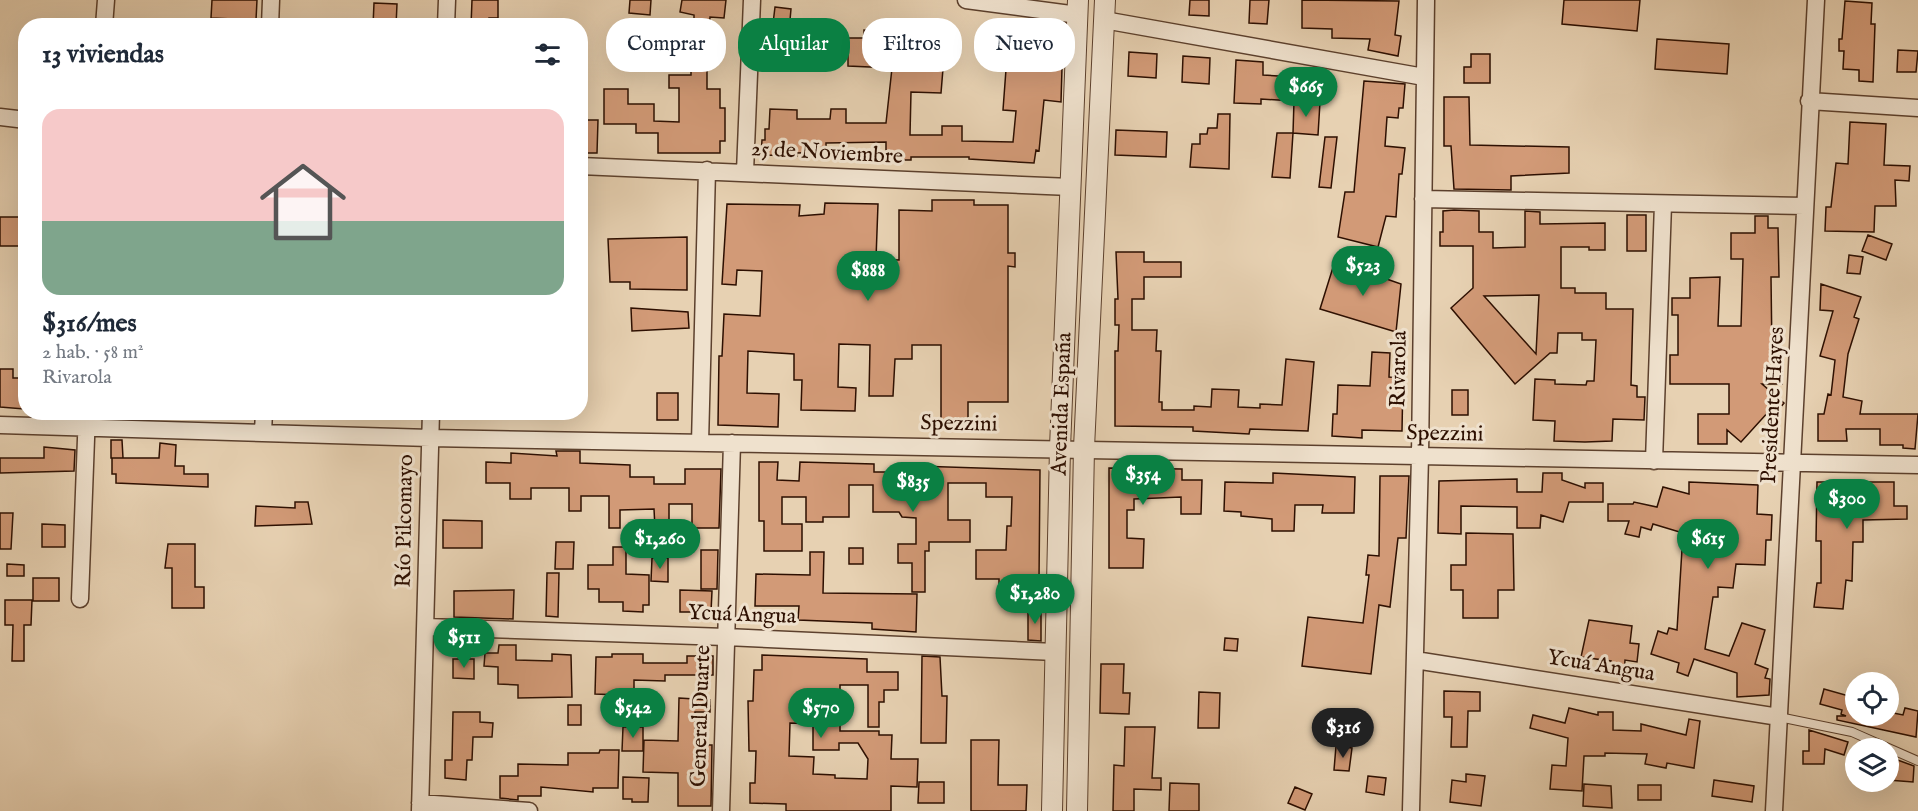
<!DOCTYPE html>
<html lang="es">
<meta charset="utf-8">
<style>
:root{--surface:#fff;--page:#f2f2f3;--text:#1f2937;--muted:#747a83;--accent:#0b8043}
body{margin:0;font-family:"IM FELL English",serif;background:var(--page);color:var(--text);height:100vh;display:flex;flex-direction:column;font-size:22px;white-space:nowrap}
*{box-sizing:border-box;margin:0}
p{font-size:20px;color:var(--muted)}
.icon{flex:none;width:33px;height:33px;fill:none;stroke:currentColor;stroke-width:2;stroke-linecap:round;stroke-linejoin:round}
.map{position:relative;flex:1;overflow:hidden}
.panel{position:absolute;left:18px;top:18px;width:570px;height:402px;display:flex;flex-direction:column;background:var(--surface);border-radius:24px;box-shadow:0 6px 24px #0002}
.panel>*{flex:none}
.top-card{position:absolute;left:606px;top:18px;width:570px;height:54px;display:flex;gap:12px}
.buttons{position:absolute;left:1845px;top:672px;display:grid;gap:12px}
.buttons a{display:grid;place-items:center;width:54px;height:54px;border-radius:50%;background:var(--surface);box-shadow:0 6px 24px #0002;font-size:30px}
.price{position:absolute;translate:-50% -51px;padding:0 14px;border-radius:21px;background:var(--accent);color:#fff;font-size:20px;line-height:39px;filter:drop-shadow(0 2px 3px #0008)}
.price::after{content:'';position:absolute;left:50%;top:36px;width:18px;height:14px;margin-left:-9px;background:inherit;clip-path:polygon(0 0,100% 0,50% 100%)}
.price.current{background:#222;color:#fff}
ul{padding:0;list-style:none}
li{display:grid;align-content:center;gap:12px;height:318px;padding:0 24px}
li span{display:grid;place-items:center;height:186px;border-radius:18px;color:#555}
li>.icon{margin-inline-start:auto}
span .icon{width:108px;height:108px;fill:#fffc;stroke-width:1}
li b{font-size:26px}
h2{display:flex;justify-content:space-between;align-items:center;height:72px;padding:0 24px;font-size:26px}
.tag{padding:0 21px;border-radius:24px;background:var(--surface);box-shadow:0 6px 24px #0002;font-size:21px;line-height:54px}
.tag.current{background:var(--accent);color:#fff}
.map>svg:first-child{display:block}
.building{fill:#d29a77;stroke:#2d0f01;stroke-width:1.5;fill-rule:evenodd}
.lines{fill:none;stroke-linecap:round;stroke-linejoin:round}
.service-casing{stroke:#5c402d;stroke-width:10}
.minor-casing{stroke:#5c402d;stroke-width:19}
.tertiary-casing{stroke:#5c402d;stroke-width:22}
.service{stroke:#efe1cd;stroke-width:8}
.minor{stroke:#efe1cd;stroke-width:16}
.tertiary{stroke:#efe1cd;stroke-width:20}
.labels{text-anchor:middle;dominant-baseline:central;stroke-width:6;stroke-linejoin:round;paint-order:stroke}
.street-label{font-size:22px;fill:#2d0f01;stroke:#efe1cd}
</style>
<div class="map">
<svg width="1918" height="811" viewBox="0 0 1918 811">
<rect width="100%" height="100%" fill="#e7d1b2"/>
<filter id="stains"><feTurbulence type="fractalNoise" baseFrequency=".00333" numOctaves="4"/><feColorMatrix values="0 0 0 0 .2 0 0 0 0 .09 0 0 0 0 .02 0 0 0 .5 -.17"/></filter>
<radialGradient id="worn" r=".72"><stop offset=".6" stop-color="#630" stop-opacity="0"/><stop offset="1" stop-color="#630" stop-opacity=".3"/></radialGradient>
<path class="building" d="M212 0H257L256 20 211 18Z
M472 0H498V18H489V26H471Z
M630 0H651L650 15 629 13Z
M682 0H726L724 18 710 17 707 59V89H720V108H725V141H720V153H658V133H636V124H604V89H628V104H654V121L679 122V88H669V75H691V59H694V15L680 12Z
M1190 0H1209V16L1189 15Z
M1250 0H1269L1267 24 1249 23Z
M1302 0 1399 1 1395 35 1401 36 1398 56 1368 50 1370 39 1332 38V29L1302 28Z
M1564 0H1640L1637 31 1562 24Z
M1845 1 1872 3 1871 24H1875L1873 82 1859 81V70L1843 69 1844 51H1839V39H1842Z
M374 3 397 4 396 26H373Z
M775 7 791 9 790 20 806 22 802 44 801 68 782 67 783 41 771 40Z
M1020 27 1063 34 1061 102 1044 100 1039 151 1036 150 1034 163 969 159V157H911V160H900V152H886V142L826 143V152L797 153V156L761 155 762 140H765V129H769L770 109 797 110V119H830L831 109H846V123H886L892 68 848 66V38H864V30L895 32V28L946 32 941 93 911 92 910 135H942V126H962V141L1013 142 1016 111 1003 110 1007 56 994 54 995 38 1019 40Z
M613 31 632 33 630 54 611 53Z
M1657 39 1729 44 1727 74 1655 69Z
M1898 50 1918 51 1916 72H1897Z
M1129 52 1157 54 1156 78 1128 76Z
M1471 54H1490V83H1464V67H1471Z
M1183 56 1210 58 1209 84 1182 82Z
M1236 60 1263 62V75L1295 77 1294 101 1261 99V104L1234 103Z
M1364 81 1405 84 1403 108H1399L1398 118 1387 117 1385 146 1405 148 1402 174H1399L1396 217 1386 216 1378 247 1338 237 1345 192H1354Z
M1444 97H1469L1470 145 1569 147V173L1511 176V190L1454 189 1451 146H1444Z
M1294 101 1320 102 1318 135 1293 133Z
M1218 114H1230L1229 169 1190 167 1192 144H1200V134H1207L1208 128H1217Z
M580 120H598L597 153H580Z
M1850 122 1886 124 1884 165 1910 166 1909 181 1895 180 1896 206H1875L1874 232 1825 231 1826 207H1831L1836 163 1848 164Z
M1116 130 1167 132 1166 157 1115 155Z
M1277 133H1293L1290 178 1272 177Z
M1325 137H1337L1331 188 1319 187Z
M932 200H974V205H1008V253H1015V267L1008 266V402H968V420H941V345H912V359H895L893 396H869L870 345 839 344 838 387 856 388 855 411 801 410 802 380H794V354L748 351 747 393 779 394 778 427 718 425 719 356H722L724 314 760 316 762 271 737 270 736 285 722 284 727 204 800 205 799 216 824 214 825 203 878 204 876 259 899 260V210L932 211Z
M1454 210 1479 211V232H1493V248L1525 247V211L1540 212V224L1605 223V250H1589V247H1561V288H1575V293H1606V309H1633L1631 385 1637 386V397H1645L1644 420 1613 419 1612 441 1585 442 1554 441 1555 421 1533 420 1535 379 1555 380V384L1586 385 1587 381H1594L1596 340H1582V333H1558L1557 353H1550L1515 384 1451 308 1473 288V246H1440V232H1443V211ZM1539 295 1536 354 1484 296Z
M1627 215H1646V251H1627Z
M1755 216H1768V228H1778L1779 277H1771L1772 355H1782V384H1762L1784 403 1775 414 1770 410 1741 442 1727 430V444H1698V414H1729V384H1670V355H1678V315H1672V298H1690V278L1720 277 1718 326H1741L1743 259H1731V233H1755Z
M0 217H21V246H0Z
M1868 235 1892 244 1886 260 1862 251Z
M687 237V290L630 289V282H610L608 239Z
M1116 252H1144V262H1181V277H1144V299H1132V330H1157L1156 351H1161L1159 402H1162V410H1194V406L1211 407 1212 389 1239 390 1238 407 1260 408V404L1282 405 1286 359 1314 362 1308 431 1250 429 1249 434 1193 431V427L1115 426V351H1118L1119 325H1115V299H1118Z
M1849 255 1863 257 1860 274 1847 273Z
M1335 261 1401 284 1396 332 1320 309Z
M1821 284 1861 297 1854 317 1859 319 1848 354 1843 397 1862 401 1860 414H1918L1915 449 1903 448V445H1880V429H1846L1847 441H1818V414H1824L1828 394 1831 395 1835 360 1820 356 1833 311 1820 310Z
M631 308 688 312 689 328 632 331Z
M1372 352 1390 353 1389 377 1403 378 1402 431 1362 430V438L1332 436 1333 414H1337L1338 385 1370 386Z
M0 369H13V378H24V409L0 407Z
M1452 390H1468V415H1452Z
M657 393H678V420H657Z
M111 440H122L123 458H111Z
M160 443 176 445 175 466H184V474H208V487L116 483V474H112V458H159Z
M44 447 75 450 74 471 0 473V458H44Z
M556 451H580V463L630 465V477H654V484H685V469H721L719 528H692V504H669V528H655L654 509 620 510V528H609V496H581V511H569V488H531V499H510V483H486V462L511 463V453L557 456Z
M759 462H778L777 480 799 481 800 462 874 464V472H917V466L1040 470 1039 582H1021V600H999V579H976V550H1006L1007 526H1011L1012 497H986V483H948V520H970V542H929V551H925V592H912V563H898V544H916V518L902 517 899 512H873V485H849V517H823V522H806V497H782V524H802V551H764V521H759Z
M1109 468 1182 469V480H1202L1201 514H1181V497L1134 499V510H1127V538L1144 539 1143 568H1109Z
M1273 473 1355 477 1354 513H1322L1323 505H1295L1294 531H1272V519L1241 516V512L1224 511 1225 482 1273 483Z
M1543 473H1562V480L1585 488V483H1603V502H1569L1563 522 1541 515 1540 528H1517V507L1461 506V534L1438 533 1439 481 1517 479V492H1542Z
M1380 476H1409L1408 496 1406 538H1398L1390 607 1379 605 1371 674 1302 666 1308 617 1363 623 1369 575H1366L1368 555 1379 556Z
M1689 482 1758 485 1757 514 1772 515 1771 540H1766L1765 565 1736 564 1733 588 1718 587V597H1713L1705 649 1729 656 1742 623 1765 630 1755 664 1768 669 1765 678 1770 679 1769 695 1737 697V673L1694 659 1688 676 1677 672 1679 663 1651 654 1658 631 1667 634 1669 628 1677 630 1683 533 1653 524 1651 530 1641 527 1639 537 1625 534 1629 521H1608V504H1633L1634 502 1657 507 1663 487 1689 494Z
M1817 482H1894V506H1907V519L1863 520V542H1853L1852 581 1846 580 1843 609 1814 607 1817 583H1821V541H1816Z
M295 502H308L312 524 255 526 256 506 295 508Z
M0 513H13L11 549H0Z
M443 520 482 521V548H443Z
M42 524 65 525V547H42Z
M1466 533 1513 534 1514 590H1498V618H1463V590H1451V565H1466Z
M556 542H574L573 569H555Z
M168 544H195V587H204V608H172V568H165Z
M613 547H626V574L649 575V605H643V612L623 611V602H599V589H588V565H613Z
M849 548H863V564H849Z
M701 550H718L717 589H701Z
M810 552H824L823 593 917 594 916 632 872 629V623L798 620 799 606H755L756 574 810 575Z
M652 558H668V582L651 581Z
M7 564 24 565V576H7Z
M547 573H559L558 617 546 616Z
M33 578H59V601H33Z
M514 590 513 619 454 617V591Z
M680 590 712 591 711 612H680Z
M5 600H32L31 625H24V661H12L13 625H5Z
M1028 610H1041V641L1028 640Z
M1589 620 1632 626 1630 643 1639 644 1637 662 1625 660 1624 673 1609 671 1611 661 1581 657Z
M1225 638 1238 639 1237 651 1224 650Z
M499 645H516V660L552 661V654L571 655 572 697 518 698V685L498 684V667L484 666 485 653H498Z
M612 654H643V663H687V656H713V675H665V681L634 680V689H620V695L595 694 596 657H612Z
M762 655 867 659V672H898V690H884V702H879V727H868V685H840V691H824L823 719H840V731H879V735H892L891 759H918L917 787 891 786V811H786V804L750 803V783H755L756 751H749L748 701H753L754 670H762ZM790 723 813 724V750H839V743H858L868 759 867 779 835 778V775L813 774 814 757 789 756Z
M922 656 940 657 942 696H947L946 743H921Z
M453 659H474V679L453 678Z
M1101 664H1124L1123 693H1130L1129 714 1100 713Z
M1824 689 1856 698V716H1888V712L1903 715 1905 708 1918 711 1916 737 1837 720V716H1846L1841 714 1842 710 1820 704Z
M1444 691 1480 692V711H1468L1467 747H1451L1452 717H1444Z
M1199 692 1220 693 1219 728H1198Z
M679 698 710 700V712H695V738H699V745H712L711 806H678V773L643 772 644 740 678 741Z
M568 705H581V725H568Z
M1569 708 1598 715V712H1613V730L1641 731V724L1686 735 1689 719 1700 721 1694 768 1667 763 1666 768 1645 764 1647 754 1605 753V756H1584L1582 791 1550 789 1552 765 1566 766 1568 738 1530 728 1533 715 1565 723Z
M453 712H480V722L493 723 492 737H473L472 760H467L466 780 445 778V760H452Z
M623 727H643V751H622Z
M1125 727H1155L1152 778H1161V790L1134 789V811H1113L1114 765 1124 766Z
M1809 730 1848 742 1844 755 1825 749 1824 764H1803V751H1809Z
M971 740H999L998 785H1027L1026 811H971Z
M1336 746 1352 748 1349 771 1334 770Z
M600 750H619L618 788H593V792L541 787V796H518V800L500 798V776H518V764L568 765V753H599Z
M1892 758 1914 766 1913 782 1888 780V760Z
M1466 774 1485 776 1481 806 1450 802 1452 780 1466 782Z
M1368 776 1386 778 1384 795 1366 792Z
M623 777 649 778 648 802H632V799H623Z
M1714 780 1754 786 1752 802 1712 796Z
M919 782H944V803H918Z
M1170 783 1199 784V811H1169Z
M1584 784 1611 786 1612 808 1583 806Z
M1638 785H1661V800H1638Z
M1295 787 1312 794 1305 810 1288 803Z"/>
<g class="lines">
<g class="service-casing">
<path id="service" d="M1779 717 1852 732 1918 761"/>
</g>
<g class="minor-casing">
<path id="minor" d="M966 0 1078 15
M1104 20 1424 77
M104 26 106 0
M270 26 271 0
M446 26 447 0
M1809 101 1918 108
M0 117 26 120
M580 166 1071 187
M745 172 752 0
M1423 199 1804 206
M0 425 430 438 1918 465
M263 432 264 412
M700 443 707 170
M1654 461 1663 204
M80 599 87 412
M426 627 726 637 1055 652
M1415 660 1779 717
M420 803 529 811
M420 811 431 412
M721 811 732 443
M1411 811 1420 456 1426 0
M1774 811 1816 0"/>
</g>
<g class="tertiary-casing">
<path id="tertiary" d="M1052 811 1060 448 1078 0
M1077 811 1084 448 1105 0"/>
</g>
<use href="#service" class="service"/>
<use href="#minor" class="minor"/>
<use href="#tertiary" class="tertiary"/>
</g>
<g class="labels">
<g class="street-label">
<text transform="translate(827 153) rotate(3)">25 de Noviembre</text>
<text transform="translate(1399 369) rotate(-89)">Rivarola</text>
<text transform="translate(1062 404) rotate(-88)">Avenida España</text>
<text transform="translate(1773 405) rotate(-87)">Presidente Hayes</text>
<text transform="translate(959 424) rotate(1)">Spezzini</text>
<text transform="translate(1445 434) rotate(1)">Spezzini</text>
<text transform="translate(405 521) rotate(-89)">Río Pilcomayo</text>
<text transform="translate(742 615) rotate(2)">Ycuá Angua</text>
<text transform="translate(1601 666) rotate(9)">Ycuá Angua</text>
<text transform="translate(701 716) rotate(-88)">General Duarte</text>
</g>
</g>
<rect width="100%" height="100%" filter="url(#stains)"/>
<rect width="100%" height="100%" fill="url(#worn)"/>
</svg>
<div class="buttons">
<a><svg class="icon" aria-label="locate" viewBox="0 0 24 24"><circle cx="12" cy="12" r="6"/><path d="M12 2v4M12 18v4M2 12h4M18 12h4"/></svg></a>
<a><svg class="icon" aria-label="layers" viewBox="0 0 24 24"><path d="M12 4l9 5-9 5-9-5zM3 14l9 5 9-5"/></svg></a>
</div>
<b class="price" style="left:1306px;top:118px">$665</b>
<b class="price" style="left:1363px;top:297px">$523</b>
<b class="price" style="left:868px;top:302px">$888</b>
<b class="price" style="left:1143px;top:506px">$354</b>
<b class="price" style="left:913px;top:513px">$835</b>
<b class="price" style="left:1847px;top:530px">$300</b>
<b class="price" style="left:660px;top:570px">$1,260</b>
<b class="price" style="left:1708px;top:570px">$615</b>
<b class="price" style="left:1035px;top:625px">$1,280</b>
<b class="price" style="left:464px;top:669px">$511</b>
<b class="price" style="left:633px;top:739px">$542</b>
<b class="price" style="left:821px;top:739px">$570</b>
<b class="price current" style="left:1343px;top:759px">$316</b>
<div class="top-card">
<a class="tag">Comprar</a>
<a class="tag current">Alquilar</a>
<a class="tag">Filtros</a>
<a class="tag">Nuevo</a>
</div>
<section class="panel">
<h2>13 viviendas<svg class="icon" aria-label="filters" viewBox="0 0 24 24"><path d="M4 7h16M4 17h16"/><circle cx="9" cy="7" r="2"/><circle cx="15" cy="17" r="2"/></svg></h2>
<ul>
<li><span style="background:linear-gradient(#f6c9c9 60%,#7fa58c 0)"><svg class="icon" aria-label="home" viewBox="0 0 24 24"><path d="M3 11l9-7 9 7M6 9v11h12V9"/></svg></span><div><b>$316/mes</b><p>2 hab. · 58 m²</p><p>Rivarola</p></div></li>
</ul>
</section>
</div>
